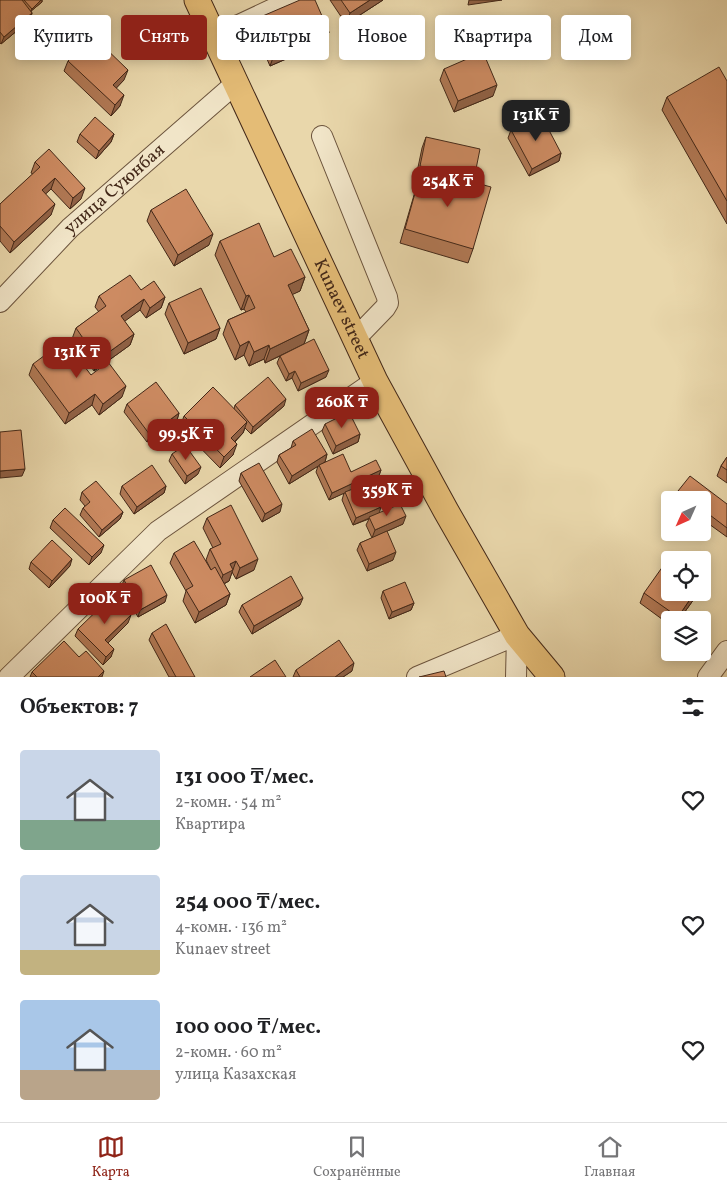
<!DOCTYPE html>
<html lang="ru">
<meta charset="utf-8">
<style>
:root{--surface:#fff;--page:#f2f2f2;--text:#202124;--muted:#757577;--line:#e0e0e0;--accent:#8f2418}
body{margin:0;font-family:Vollkorn,serif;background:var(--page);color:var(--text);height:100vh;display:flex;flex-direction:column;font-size:19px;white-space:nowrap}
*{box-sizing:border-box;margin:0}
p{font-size:16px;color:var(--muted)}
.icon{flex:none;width:28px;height:28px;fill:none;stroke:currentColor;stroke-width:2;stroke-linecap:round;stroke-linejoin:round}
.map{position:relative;height:677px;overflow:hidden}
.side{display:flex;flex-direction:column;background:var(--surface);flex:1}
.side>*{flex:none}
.banner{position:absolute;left:15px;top:15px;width:698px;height:45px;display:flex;gap:10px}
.needle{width:32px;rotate:225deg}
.fabs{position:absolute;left:661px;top:491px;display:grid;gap:10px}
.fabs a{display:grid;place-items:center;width:50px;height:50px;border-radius:5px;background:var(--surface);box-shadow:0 2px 12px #0003;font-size:25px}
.price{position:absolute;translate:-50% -42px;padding:0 11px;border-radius:10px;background:var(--accent);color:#fff;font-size:16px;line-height:32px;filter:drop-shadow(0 1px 2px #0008)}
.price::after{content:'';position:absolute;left:50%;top:30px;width:15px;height:11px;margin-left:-8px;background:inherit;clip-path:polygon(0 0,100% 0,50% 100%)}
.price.on{background:#222;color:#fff}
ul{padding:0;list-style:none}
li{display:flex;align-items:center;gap:15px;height:125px;padding:0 20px}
li span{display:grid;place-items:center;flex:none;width:140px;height:100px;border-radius:5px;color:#555}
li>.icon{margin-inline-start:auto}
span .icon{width:60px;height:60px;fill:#fffc;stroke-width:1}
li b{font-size:21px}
h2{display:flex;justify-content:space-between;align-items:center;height:60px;padding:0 20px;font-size:21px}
.pill{padding:0 18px;border-radius:5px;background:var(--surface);box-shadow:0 2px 12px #0003;font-size:18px;line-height:45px}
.pill.on{background:var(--accent);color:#fff}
.tabs{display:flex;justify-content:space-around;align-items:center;height:70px;border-top:1px solid var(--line);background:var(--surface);font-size:14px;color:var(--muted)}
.tabs a{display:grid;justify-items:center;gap:2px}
.tabs .on{color:var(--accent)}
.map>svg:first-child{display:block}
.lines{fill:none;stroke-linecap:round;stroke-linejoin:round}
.minor-casing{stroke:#6c543d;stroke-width:22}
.major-casing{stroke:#432818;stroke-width:27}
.minor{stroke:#f1e5c8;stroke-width:20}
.major{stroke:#e4bc76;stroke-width:25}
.wall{fill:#b07854;stroke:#432818}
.shaded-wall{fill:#906145;stroke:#432818}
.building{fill:#cd8b62;stroke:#432818}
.labels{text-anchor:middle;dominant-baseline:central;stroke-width:4.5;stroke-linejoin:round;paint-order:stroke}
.street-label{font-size:18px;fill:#432818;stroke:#f1e5c8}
</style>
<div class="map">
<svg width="727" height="677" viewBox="0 0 727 677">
<rect width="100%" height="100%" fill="#e9d7ab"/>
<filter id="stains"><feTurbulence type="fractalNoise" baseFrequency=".004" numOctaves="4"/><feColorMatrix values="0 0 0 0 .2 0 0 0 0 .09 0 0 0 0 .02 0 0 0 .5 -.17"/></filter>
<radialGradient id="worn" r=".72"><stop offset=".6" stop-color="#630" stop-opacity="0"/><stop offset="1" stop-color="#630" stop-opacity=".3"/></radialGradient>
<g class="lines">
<g class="minor-casing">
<g id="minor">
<path d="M213 35 241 24 292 0"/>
<path d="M322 136 387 297 388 303 385 308 355 339"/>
<path id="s1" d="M0 302 70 228 235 84"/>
<path d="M9 677 158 531 375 381"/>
<path d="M417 677 517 635 516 677"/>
<path d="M708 677 727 651"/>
</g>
</g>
<g class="major-casing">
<g id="major">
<path id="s2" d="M197 0 375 381 446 511 517 635 552 677"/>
</g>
</g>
<use href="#minor" class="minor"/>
<use href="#major" class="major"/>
</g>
<path class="wall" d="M0 0H42V2L31 11 32 13 30 20 1 44 0 43Z
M330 0H383L346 24Z
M258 18 329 32 325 42 270 66 254 29Z
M88 51 124 80 116 88 120 106 111 116 64 71 68 61Z
M444 69 493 96 454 112 440 80Z
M727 81V224L662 110 667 97Z
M511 130 561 153 559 161 529 176 508 138Z
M80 134H114L111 142 96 159 77 142Z
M426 137 474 179 473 182V249L468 263 400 243 419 178 416 177 422 148Z
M35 162 81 199 70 209 51 189 45 194 51 215 10 253 0 241V204L33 174 31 173Z
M151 210 209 245 174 266 147 221Z
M220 241 274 257 305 277 300 291 292 294 309 330 304 344 326 377 298 391 292 378 286 381 277 363 280 356 265 363 264 359 249 366 244 355 235 360 223 334 228 320 246 312 244 309 241 310 215 255Z
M141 290 165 297 161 308 146 318 140 310 124 321 134 334 130 345 94 371 72 339 76 328 99 312 95 307 99 296Z
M169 303 220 328 216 339 184 354 165 314Z
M70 357 91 375 122 397 99 415 92 405 65 424 29 375 33 364Z
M127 404 179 413 177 420 147 442 124 412Z
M235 405 284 406 251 434 245 428 243 433 235 442 233 455 220 468 180 427 184 416 234 409Z
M325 424 360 434 358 442 333 454 322 431Z
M293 441 327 454 325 462 322 464 351 472 381 470 378 478 363 485 379 513 403 524 376 536 393 560 367 571 357 550 360 543 372 538 366 525 369 519 353 525 342 500 344 493 329 500 316 472 318 466 289 484 277 462 279 455 291 448Z
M172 454 198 474 185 484 169 461Z
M727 457V483L717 476 721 466Z
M241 473 280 512 262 522 239 481Z
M122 486H166L164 493 134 514 120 494Z
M678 491 727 504V537L702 519V500H677L675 498Z
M82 492 123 512 120 519 99 537 80 515 83 508 85 506 80 500Z
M207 518 254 570 236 579 232 572 229 581 224 584 230 594 226 605 195 623 183 601 186 591 170 563 174 553 211 570 206 560 210 549 213 548 203 528Z
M53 520 101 553 89 565 50 528Z
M31 562 70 566 49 588 29 569Z
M124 580 165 602 138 617 121 587Z
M383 591 414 603 411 610 389 619 381 598Z
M699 592 679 620H670V625L640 603 644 593Z
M242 605H300L252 634 239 612Z
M128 623 108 643 111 657 103 665 75 636 78 629Z
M152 633 195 677H169L149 640Z
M79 657 102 677H30L32 672Z
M296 670 352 671 343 677H293Z"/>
<path class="shaded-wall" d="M41 0H42V2L30 12 32 9Z
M370 0H383L346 24 350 13Z
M469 0H502L468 5Z
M32 13 30 20 1 44 4 37Z
M329 32 325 42 270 66 274 55Z
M128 70 124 80 109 96 113 85Z
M497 85 493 96 454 112 458 101Z
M124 95 120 106 111 116 115 105Z
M114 134 111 142 96 159 99 151Z
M561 153 559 161 529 176 532 169Z
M55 178 51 189 38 201 42 190Z
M85 188 81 199 70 209 73 198Z
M55 204 51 215 10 253 14 242Z
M213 234 209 245 174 266 178 255Z
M305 277 300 291 283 299 288 285Z
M249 295 244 309 241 310 246 296Z
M165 297 161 308 146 318 150 308Z
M144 299 140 310 117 327 121 316Z
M220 328 216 339 184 354 188 343Z
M309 330 304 344 265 363 270 349Z
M134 334 130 345 94 371 98 360Z
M249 341 244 355 235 360 240 346Z
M269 345 264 359 249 366 254 352Z
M329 370 326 377 298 391 301 383Z
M295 371 292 378 286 381 289 374Z
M126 386 122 397 99 415 103 404Z
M95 394 92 405 65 424 69 413Z
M286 399 284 406 251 434 253 427Z
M179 413 177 420 147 442 150 435Z
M247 422 243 433 227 449 231 438Z
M360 434 358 442 333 454 336 446Z
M237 444 233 455 220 468 224 457Z
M327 454 325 462 289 484 292 476Z
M201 467 198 474 185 484 187 476Z
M25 469 22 476 0 478V471Z
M381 470 378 478 329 500 332 493Z
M166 486 164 493 134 514 137 507Z
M282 504 280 512 262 522 265 514Z
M381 507 379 514 353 525 356 518Z
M123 512 120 519 99 537 102 530Z
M406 516 403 524 372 538 375 530Z
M104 545 101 553 89 565 92 557Z
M396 552 393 560 367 571 369 564Z
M72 559 70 566 49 588 52 581Z
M258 559 254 570 236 579 240 568Z
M236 561 229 581 219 586 223 575 230 564Z
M707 576 703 587 702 588V582Z
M695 592H699L679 620H677L678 617Z
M230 594 226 605 195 623 199 612Z
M167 595 165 602 138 617 140 610Z
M303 598 300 605 252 634 254 626Z
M414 603 411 610 389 619 392 612Z
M131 615 128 623 103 648 105 640Z
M114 649 111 657 103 665 106 657Z
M354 663 352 671 343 677H335Z
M104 671 102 677H98Z"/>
<path class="building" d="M0 0H22L32 13 4 37 0 32Z
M24 0H41L32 9Z
M300 0H315L329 32 274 55 258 18Z
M341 0H370L350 13Z
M98 41 128 70 113 85 124 95 115 105 68 61 83 46 88 51Z
M483 52 497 85 458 101 444 69Z
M719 67 727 81V201L667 97Z
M541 115 561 153 532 169 511 130Z
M95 117 114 134 99 151 80 134Z
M426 137 480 149 474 179 420 166Z
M49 149 85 188 73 198 55 178 42 190 55 204 14 242 0 226V204L40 167 35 162Z
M422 168 491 187 473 249 405 229Z
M186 189 213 234 178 255 151 210Z
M259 223 274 257 291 249 305 277 288 285 309 330 270 349 269 345 254 352 249 341 240 346 228 320 255 308 249 295 246 296 220 241Z
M130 275 141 290 154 281 165 297 150 308 144 299 121 316 134 334 98 360 76 328 106 306 99 296Z
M201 288 220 328 188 343 169 303Z
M314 339 329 370 301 383 295 371 289 374 280 356Z
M60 344 70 357 75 354 91 375 108 362 126 386 103 404 95 394 69 413 33 364Z
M268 377 286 399 253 427 235 405Z
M156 382 179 413 150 435 127 404Z
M213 387 247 422 231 438 237 444 224 457 184 416Z
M349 412 360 434 336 446 325 424Z
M312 429 327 454 292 476 279 455 296 445 293 441Z
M21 430 25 469 0 471V432Z
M185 445 201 467 187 476 172 454Z
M343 454 351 472 376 460 381 470 332 493 319 465Z
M727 457V470L721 466Z
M259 463 282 504 265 514 241 473Z
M152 465 166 486 137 507 122 486Z
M690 476 727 504V528L702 509V500H690L678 491Z
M96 481 123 512 102 530 83 508 90 502 82 492Z
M371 482 381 507 356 518 345 492Z
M400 504 406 516 375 530 369 517Z
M231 505 258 559 240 568 236 561 230 564 233 570 223 575 210 549 221 544 207 518Z
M65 508 104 545 92 557 53 520Z
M387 531 396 552 369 564 360 543Z
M52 540 72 559 52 581 31 562Z
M194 541 211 570 215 567 230 594 199 612 186 590 193 586 174 553Z
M673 552 684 560H670V592H695L678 617 644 593Z
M151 565 167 595 140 610 124 580Z
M702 573 707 576 702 582Z
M291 576 303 598 254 626 242 605Z
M405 582 414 603 392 612 383 591Z
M112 596 131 615 105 640 114 649 106 657 78 629Z
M166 624 195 677H176L152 633Z
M339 640 354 663 335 677H300L296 670Z
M64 641 79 657 86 651 104 671 98 677H37L32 672Z
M275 660 286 677H250Z
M444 671 446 677H419Z"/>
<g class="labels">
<g class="street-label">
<text stroke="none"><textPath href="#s1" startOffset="161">улица Суюнбая</textPath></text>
<text stroke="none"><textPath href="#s2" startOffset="341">Kunaev street</textPath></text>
</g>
</g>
<rect width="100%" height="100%" filter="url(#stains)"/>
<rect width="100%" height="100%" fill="url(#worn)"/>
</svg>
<div class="fabs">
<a><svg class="needle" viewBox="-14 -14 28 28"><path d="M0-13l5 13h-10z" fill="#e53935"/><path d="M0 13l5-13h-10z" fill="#757577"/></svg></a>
<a><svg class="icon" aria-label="locate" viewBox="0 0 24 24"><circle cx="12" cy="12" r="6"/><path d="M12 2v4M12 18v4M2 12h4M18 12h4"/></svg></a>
<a><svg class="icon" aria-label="layers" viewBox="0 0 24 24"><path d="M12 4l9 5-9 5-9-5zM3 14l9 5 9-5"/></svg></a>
</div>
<b class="price on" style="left:536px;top:142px">131K ₸</b>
<b class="price" style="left:448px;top:208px">254K ₸</b>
<b class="price" style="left:77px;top:379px">131K ₸</b>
<b class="price" style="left:342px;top:429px">260K ₸</b>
<b class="price" style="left:186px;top:461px">99.5K ₸</b>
<b class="price" style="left:387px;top:517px">359K ₸</b>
<b class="price" style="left:105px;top:625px">100K ₸</b>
<div class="banner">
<a class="pill">Купить</a>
<a class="pill on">Снять</a>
<a class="pill">Фильтры</a>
<a class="pill">Новое</a>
<a class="pill">Квартира</a>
<a class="pill">Дом</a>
</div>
</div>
<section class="side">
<h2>Объектов: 7<svg class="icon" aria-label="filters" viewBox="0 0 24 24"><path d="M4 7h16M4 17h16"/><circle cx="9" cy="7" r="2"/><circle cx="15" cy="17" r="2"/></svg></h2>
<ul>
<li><span style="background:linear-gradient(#c9d6e8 70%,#7fa58c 0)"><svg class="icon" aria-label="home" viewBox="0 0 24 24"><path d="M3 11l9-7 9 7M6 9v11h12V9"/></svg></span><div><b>131 000 ₸/мес.</b><p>2-комн. · 54 m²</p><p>Квартира</p></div><svg class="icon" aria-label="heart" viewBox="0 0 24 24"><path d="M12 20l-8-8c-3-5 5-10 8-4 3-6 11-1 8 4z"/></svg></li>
<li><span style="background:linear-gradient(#c9d6e8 75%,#c2b280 0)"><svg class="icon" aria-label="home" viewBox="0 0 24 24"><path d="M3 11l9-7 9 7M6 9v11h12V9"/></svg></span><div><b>254 000 ₸/мес.</b><p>4-комн. · 136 m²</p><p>Kunaev street</p></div><svg class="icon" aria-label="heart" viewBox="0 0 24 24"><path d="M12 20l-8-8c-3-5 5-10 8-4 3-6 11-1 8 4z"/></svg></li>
<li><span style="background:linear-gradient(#a9c7e8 70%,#b9a48a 0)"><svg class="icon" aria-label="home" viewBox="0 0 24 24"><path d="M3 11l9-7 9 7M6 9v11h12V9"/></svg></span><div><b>100 000 ₸/мес.</b><p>2-комн. · 60 m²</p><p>улица Казахская</p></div><svg class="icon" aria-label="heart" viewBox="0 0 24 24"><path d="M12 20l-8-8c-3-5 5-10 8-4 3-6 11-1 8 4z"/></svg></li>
</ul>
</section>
<nav class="tabs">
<a class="on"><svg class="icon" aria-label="map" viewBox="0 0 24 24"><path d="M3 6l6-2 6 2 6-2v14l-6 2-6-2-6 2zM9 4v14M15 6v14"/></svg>Карта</a>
<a><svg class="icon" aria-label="saved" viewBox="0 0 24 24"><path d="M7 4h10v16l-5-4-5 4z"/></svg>Сохранённые</a>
<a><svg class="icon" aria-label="home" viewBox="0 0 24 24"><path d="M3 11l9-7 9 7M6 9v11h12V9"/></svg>Главная</a>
</nav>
